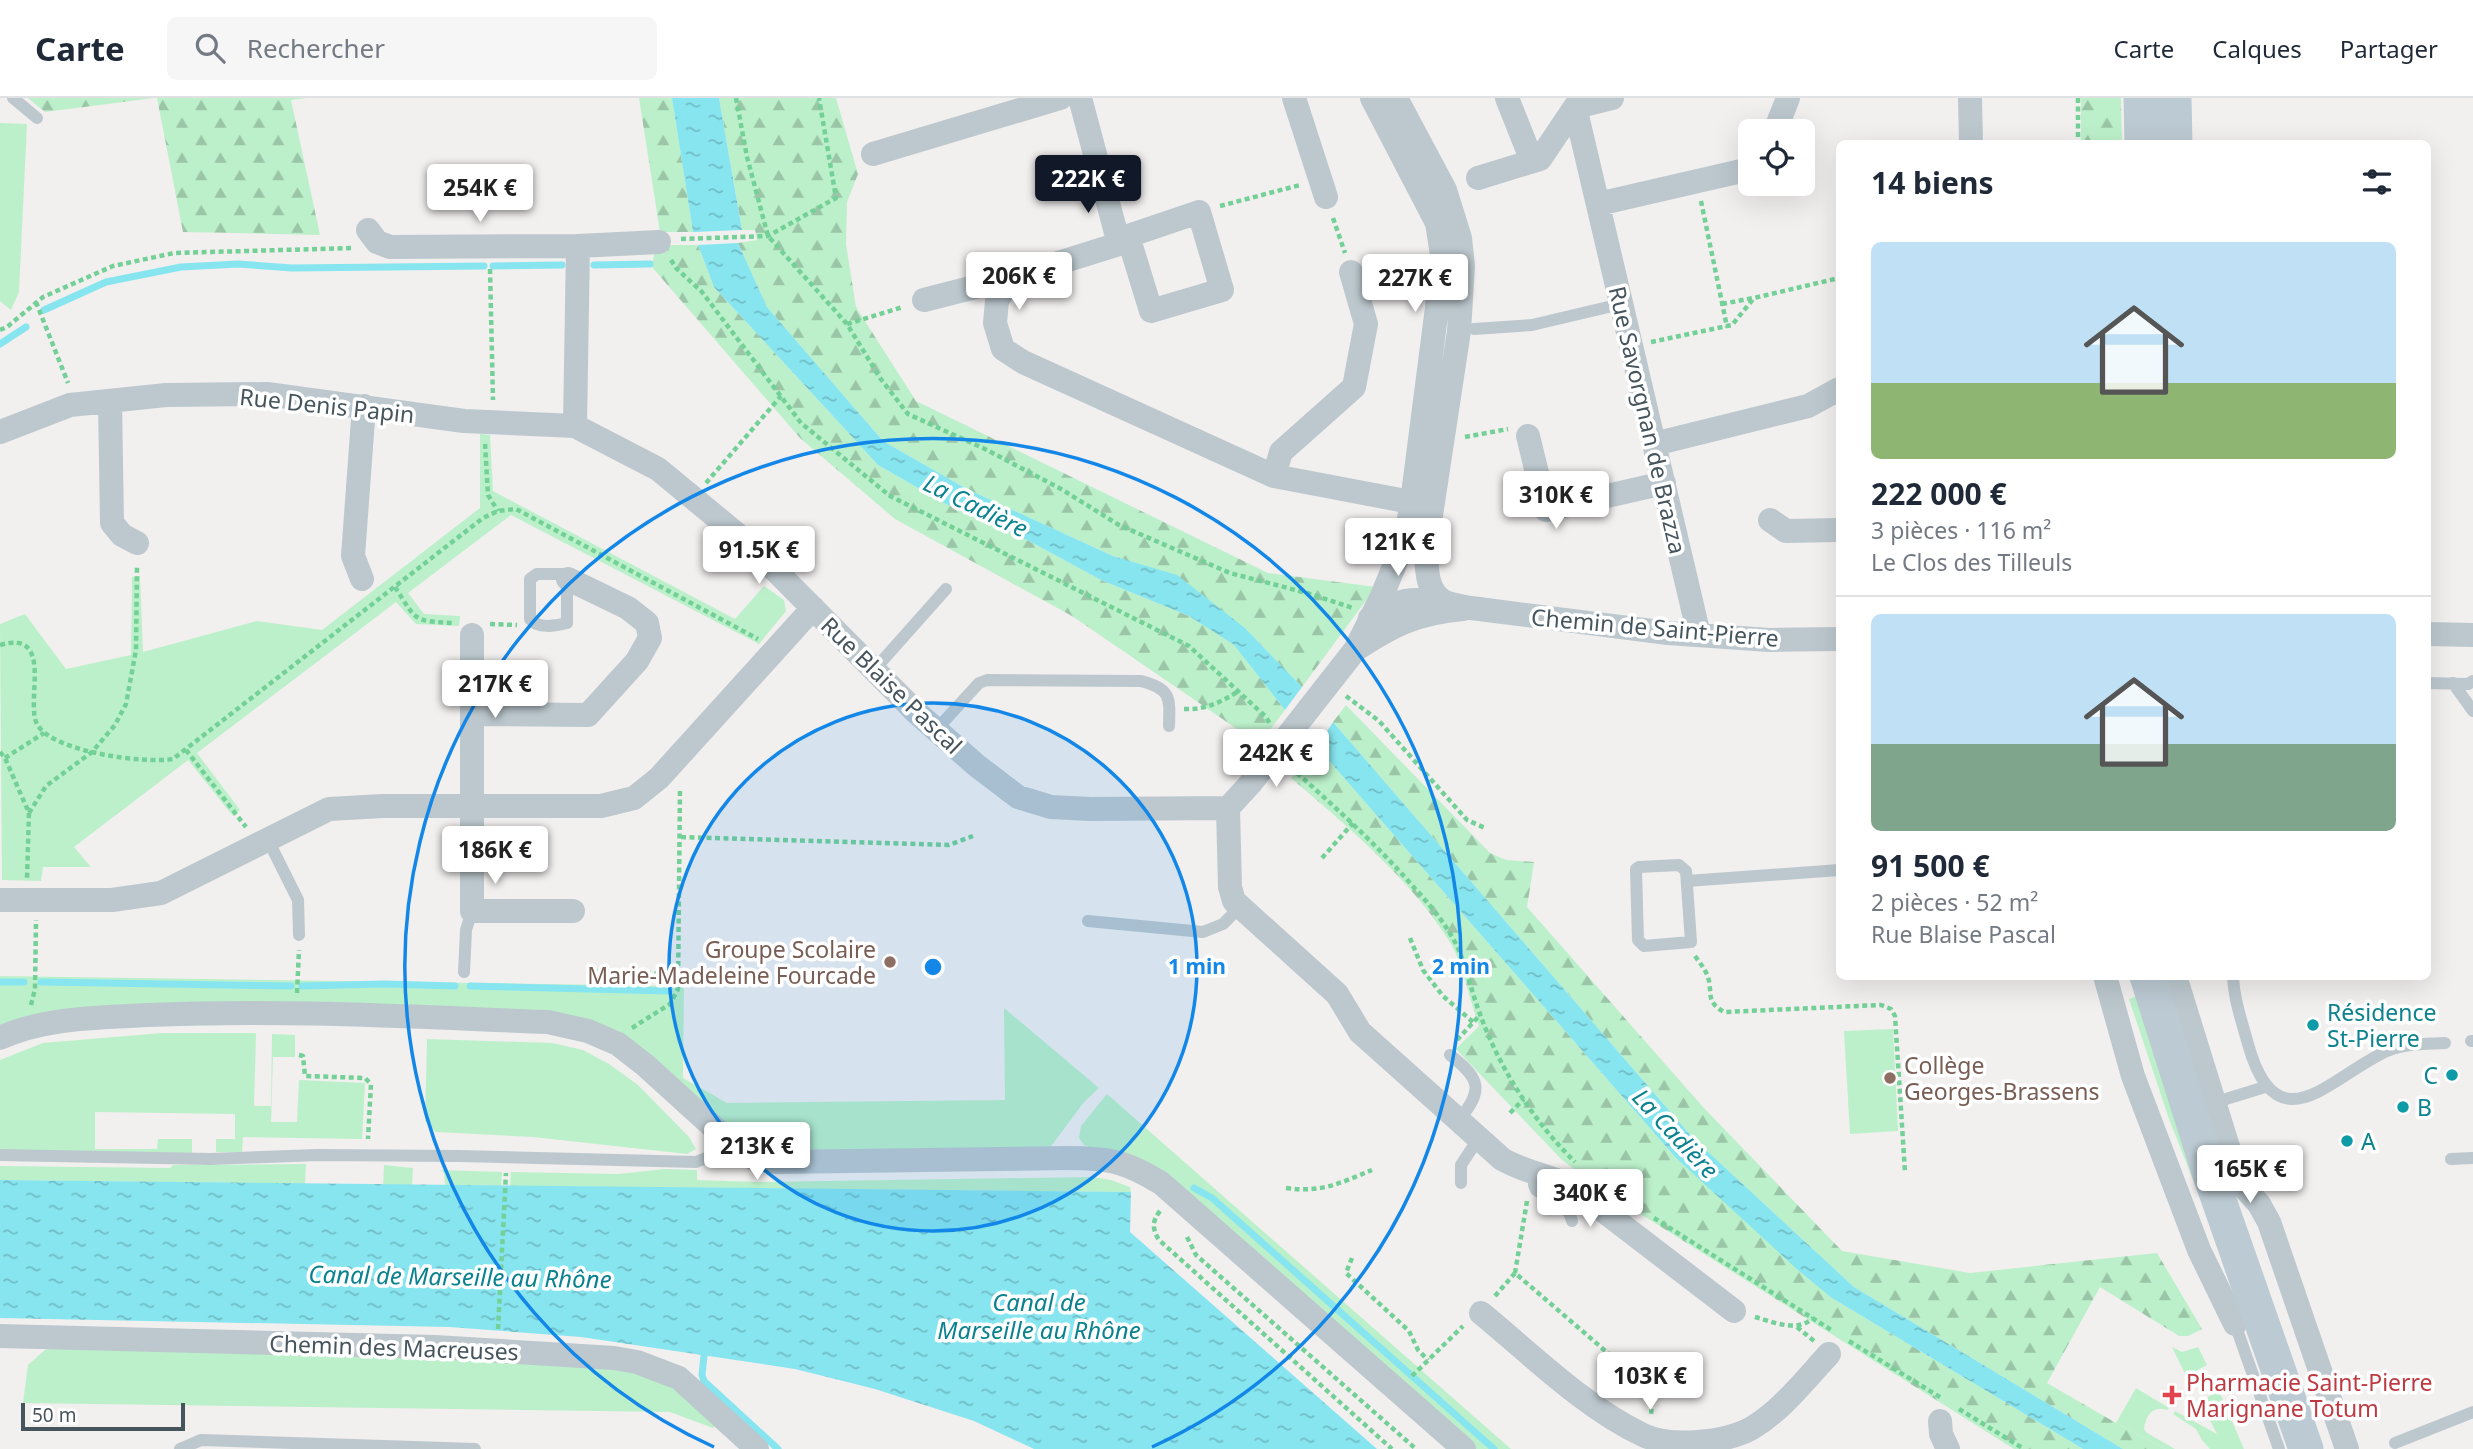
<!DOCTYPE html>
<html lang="fr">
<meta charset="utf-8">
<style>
:root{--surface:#fff;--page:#f6f6f7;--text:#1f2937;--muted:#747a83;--line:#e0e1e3;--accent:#111827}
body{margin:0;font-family:"Noto Sans",sans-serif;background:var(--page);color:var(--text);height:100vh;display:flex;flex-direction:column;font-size:26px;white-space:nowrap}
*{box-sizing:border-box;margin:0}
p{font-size:23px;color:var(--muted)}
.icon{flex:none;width:38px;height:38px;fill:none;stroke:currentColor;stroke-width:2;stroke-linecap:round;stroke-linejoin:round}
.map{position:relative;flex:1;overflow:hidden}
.side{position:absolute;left:1836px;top:42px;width:595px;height:840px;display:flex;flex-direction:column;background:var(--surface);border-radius:10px;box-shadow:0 7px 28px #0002}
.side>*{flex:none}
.tools{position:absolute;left:1738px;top:21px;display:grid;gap:14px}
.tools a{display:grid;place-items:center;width:77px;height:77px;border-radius:10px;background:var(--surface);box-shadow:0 7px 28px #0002;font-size:35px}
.scale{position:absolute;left:21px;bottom:18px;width:164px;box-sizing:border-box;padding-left:7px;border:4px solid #46555d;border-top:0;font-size:19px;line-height:24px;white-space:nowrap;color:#46555d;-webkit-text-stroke:5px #fff;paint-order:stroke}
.price{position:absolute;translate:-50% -60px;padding:0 16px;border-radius:7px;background:#fff;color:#222;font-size:23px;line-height:46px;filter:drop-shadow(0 2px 4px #0008)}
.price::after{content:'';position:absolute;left:50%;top:42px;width:21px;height:16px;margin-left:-10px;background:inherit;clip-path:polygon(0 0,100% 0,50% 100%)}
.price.current{background:var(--accent);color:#fff}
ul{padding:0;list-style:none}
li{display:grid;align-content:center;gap:14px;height:371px;padding:0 35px}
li+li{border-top:2px solid var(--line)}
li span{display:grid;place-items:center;height:217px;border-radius:10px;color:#555}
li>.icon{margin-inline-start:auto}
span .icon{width:126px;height:126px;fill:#fffc;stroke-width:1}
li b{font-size:30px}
h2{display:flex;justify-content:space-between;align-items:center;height:84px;padding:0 35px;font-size:30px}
header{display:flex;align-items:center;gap:42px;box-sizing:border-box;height:98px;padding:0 35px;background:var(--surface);border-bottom:2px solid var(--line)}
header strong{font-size:33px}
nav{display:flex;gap:38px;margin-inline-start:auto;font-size:24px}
.search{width:490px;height:63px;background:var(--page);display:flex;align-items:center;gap:18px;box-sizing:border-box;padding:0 24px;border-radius:10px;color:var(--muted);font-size:26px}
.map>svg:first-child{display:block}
.green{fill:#bcf0ca}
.forest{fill:url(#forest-firs)}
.water{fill:url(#water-ripples)}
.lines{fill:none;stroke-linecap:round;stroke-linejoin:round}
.stream{stroke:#87e5ef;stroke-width:7}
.path{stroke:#73d097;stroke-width:4.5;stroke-dasharray:5 3.5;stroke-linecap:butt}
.lane{stroke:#bcc8ce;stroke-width:12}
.street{stroke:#bcc8ce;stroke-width:24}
.secondary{stroke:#bccad3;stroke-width:35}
.ring{fill:none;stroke:#1387e7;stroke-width:3.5}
.education-dot{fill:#8d6e63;stroke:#fff;stroke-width:2.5}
.culture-dot{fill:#0f9aa8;stroke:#fff;stroke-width:2.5}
.health-dot{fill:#e0444e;stroke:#fff;stroke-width:2.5}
.labels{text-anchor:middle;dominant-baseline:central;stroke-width:7;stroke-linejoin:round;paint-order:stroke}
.street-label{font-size:23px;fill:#46555d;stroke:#fff}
.education-label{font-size:23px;fill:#785e54;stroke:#fff;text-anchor:end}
.culture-label{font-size:23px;fill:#0d838f;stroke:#fff;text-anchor:start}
.health-label{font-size:23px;fill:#be3a42;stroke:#fff;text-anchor:start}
.water-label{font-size:24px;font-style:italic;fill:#0a828f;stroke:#fff}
.centre{fill:#1387e7;stroke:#fff;stroke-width:3.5}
.ring-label{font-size:21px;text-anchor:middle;font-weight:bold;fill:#1387e7;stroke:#fff;stroke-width:7;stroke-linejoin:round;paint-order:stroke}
</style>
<header>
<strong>Carte</strong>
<div class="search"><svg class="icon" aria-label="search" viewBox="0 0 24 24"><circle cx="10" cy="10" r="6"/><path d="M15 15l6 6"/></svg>Rechercher</div>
<nav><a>Carte</a><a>Calques</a><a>Partager</a></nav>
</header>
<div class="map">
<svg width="2473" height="1351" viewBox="0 0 2473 1351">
<defs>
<pattern id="forest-firs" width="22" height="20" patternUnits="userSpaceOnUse" patternTransform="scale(1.75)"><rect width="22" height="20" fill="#bcf0ca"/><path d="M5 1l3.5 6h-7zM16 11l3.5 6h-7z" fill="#9bc5a7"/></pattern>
<pattern id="water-ripples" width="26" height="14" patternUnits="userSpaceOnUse" patternTransform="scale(1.75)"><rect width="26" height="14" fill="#87e5ef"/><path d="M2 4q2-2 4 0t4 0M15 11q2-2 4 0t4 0" fill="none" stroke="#70bcc5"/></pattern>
</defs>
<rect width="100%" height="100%" fill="#f2efef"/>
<path class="green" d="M0 25 27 26 19 194 11 212 0 203Z
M480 336 490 337 493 393 735 521 764 488 784 502 786 513 759 546 511 417 408 495 424 516 460 518 459 528 416 526 396 504 197 655 240 712 233 718 188 662 74 749 91 769H43L41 783 2 782 0 526 25 516 66 571 131 557 132 479 140 478 143 554 257 523 322 532 480 410Z
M0 878 684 888 683 980 727 1005 1005 1002 1004 910 1099 990 1084 1004 1052 1047 1045 1052H755L579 921 0 931Z
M2140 897 2217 1143 2169 1021 2129 901Z
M1893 931 1898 1033 1850 1036 1844 933Z
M162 935H256L254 1008H271L272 936 295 937V959H273L271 1024H297L299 982 365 985 362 1041 243 1039 242 1054H216V1041H235V1016L95 1014V1051H157L158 1041H192V1055L0 1053V962L43 945Z
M427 941 552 945 583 952 609 966 638 987 689 1039 696 1051 687 1056 533 1039 436 1034 425 1023Z
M1107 996 1511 1351H1476L1170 1082 1084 1047 1079 1040 1081 1028Z
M306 1066 305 1086 0 1082V1068L170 1070 173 1067Z
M384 1067 413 1070 412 1087H383Z
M665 1071 697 1072V1082L758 1084 1093 1079 1111 1082 1130 1089 1131 1094 510 1088 511 1074 618 1076Z
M440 1072 502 1074 501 1088 445 1087 444 1075Z
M62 1248 565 1266 622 1272 664 1283 717 1326 713 1330 670 1314 23 1305 28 1267 45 1252Z
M2172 1249 2182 1254 2198 1249 2207 1267 2186 1278Z
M2136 1290 2169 1310 2167 1312C2152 1307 2146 1318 2144 1331L2147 1335 2175 1351H2166L2116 1325Z
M2219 1293 2244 1351H2210L2202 1342 2196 1331 2173 1316 2175 1313 2217 1336 2200 1303Z"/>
<path class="forest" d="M28 0H154L45 14Z
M157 0H307L291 2 320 137 183 134Z
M639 0H672L693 134H660Z
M719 0H836L858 76 847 104 846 146 856 209 916 303 1268 475 1376 489 1302 589 1245 530 1177 478 1113 458 967 391 883 343 767 209 738 145 757 142 755 132H742Z
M2081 0H2121L2122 45H2081Z
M674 147H698L714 189 878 367 944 405 1029 443 1101 482 1189 518 1234 547 1285 612 1259 646 1072 518 895 421 800 340 652 169 655 150Z
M1346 607 1490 755 1506 762 1534 764 1527 809 1703 1009 1842 1153 1970 1175 2157 1155 2202 1231 2188 1238H2179L2100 1189 2047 1285 2116 1325 2166 1351H2123L1854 1189 1693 1040 1333 624Z
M1317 649 1676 1060 1832 1200 2083 1351H2014L1604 1093 1562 1062 1456 951 1479 928C1471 905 1462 865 1451 846 1414 784 1346 727 1291 680Z"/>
<path class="water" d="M672 0H719L742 132 693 134Z
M738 145 767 209 883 343 967 391 1113 458 1177 477 1245 530 1302 589 1285 612 1234 547 1189 518 1101 482 1029 443 944 405 878 367 714 189 698 147Z
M1333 624 1693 1040 1854 1189 2123 1351H2083L1832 1200 1799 1173 1676 1060 1317 649Z
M0 1082 1131 1094 1130 1134 1377 1351H1034L974 1323 875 1291 795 1271 581 1239 449 1229 0 1220Z"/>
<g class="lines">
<path class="stream" d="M594 167 650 166
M493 168 562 167
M44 212 106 184 181 169 238 166 292 170 484 168
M0 246 26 229
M0 884H24
M41 884 291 888
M302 888 384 886 455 888
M470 888 669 893
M1194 1090 1212 1100 1494 1351
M705 1248 702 1277 704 1283 778 1351"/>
<path class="path" d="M736 0 747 59 768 138 847 226 880 280 908 316 985 351 1061 391 1119 427 1230 475 1307 495 1353 510
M2078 0V46
M1701 103 1727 229
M1220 108 1300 87
M1333 120 1345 155
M681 141 768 138 836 100 819 0
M671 162 676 170 702 194 801 325 890 398 1189 548 1266 619 1270 626
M490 171 493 302
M36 204 68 285
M1722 206 1753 200
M847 226 903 209
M0 232 7 229 43 199 113 168 174 155 354 150
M1651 244 1732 227 1754 200 1839 180
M1465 339 1508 331
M485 346 488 397 498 413
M706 385 781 298
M395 489C417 523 412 523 454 525
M490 526 517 527
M0 547C55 531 25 603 37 626 52 654 145 666 173 661L483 420 498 413 516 411 758 541
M1346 598 1379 623 1467 722 1485 730
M1184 611C1206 612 1221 604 1239 593
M186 652 246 729
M0 654 5 660 29 715 27 780
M5 660 44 635
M1292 668 1296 674C1336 710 1375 745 1411 786 1428 805 1444 823 1456 846 1467 869 1471 893 1480 916 1499 970 1535 1025 1575 1064
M29 715 46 688 92 654 115 627 126 606 136 552 137 467
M681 739 949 747 973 738
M1322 760 1353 725
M1410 840 1423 872 1443 898 1473 924
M1695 858C1700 865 1705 871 1708 879 1713 896 1705 903 1724 914L1881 907 1891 911 1895 918 1905 1074
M595 873 679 876
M297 895 299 852
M31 907 35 891 36 822
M632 930 670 906 678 891 680 690
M1457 942 1480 917
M299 957 303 958 305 978 365 980 371 986 368 1041
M1510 1015 1524 1001
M1286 1090C1322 1095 1340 1085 1372 1072
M1527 1103 1515 1175 1653 1294 1651 1317
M1160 1113C1152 1123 1152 1131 1159 1142L1392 1351
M1654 1120 1833 1233
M1187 1139 1196 1157 1416 1351
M1352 1160 1346 1175 1409 1233 1418 1252 1428 1262
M1495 1198 1515 1175
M1755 1219C1774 1224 1797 1235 1813 1220
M1797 1229 1814 1243
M498 1231 506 1075
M1849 1243 1943 1301
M1412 1278 1463 1228
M1959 1311 2024 1351"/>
<path class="lane" d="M13 0 37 20
M1474 231 1532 227 1621 206
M537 476H563L567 479V525C556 528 537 531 530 521V481Z
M874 572 946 491
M2427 585 2468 586 2473 583
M2453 585 2473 613
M936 632 979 585 987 582 1141 583C1171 591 1170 599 1169 628
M268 742 298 802 299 837
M1679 767 1686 773 1691 844 1644 848 1638 842 1636 771 1639 769Z
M1687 783 1839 772
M1088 823 1203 834 1223 826 1239 810
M464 874 466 832 472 813
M2233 878C2234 902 2242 924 2248 946 2277 1051 2331 978 2387 953 2405 945 2426 946 2445 945
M2471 943H2473
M1450 957C1481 981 1484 992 1458 1023
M2213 1005 2265 989
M0 1057 211 1061 317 1057 459 1058 696 1064 716 1056 729 1045
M2451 1061 2473 1060
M1536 1076 1534 1087 1536 1092C1548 1101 1569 1106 1572 1123
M1461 1085V1067L1478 1041
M2237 1224 2235 1226 2279 1351
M2395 1345 2473 1314
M180 1351 201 1342 475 1351"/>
<path class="street" d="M1080 0 1119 146
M1294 0 1326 99
M1396 0 1445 92 1460 140 1463 168 1459 233 1426 450C1427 468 1425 492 1443 503 1450 507 1462 508 1471 510L1668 535 1769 542 1839 541
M1507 0 1532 63
M1970 0 1971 46
M1575 9 1699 537
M1775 33 1788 0
M873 56 1060 0
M1478 80 1540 61 1575 9 1612 0
M1598 106 1750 71
M368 132 377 144 390 149 578 148
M1128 138 1151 213 1222 192 1199 114 1128 138 1119 146 1010 180 997 203 995 225 1003 251 1023 264 1274 378 1432 408
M659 144 578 148 575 328 658 371 750 447 916 614 976 667 1018 699 1051 709 1090 711 1228 710
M924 202 1010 180
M110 303 112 425 122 437 137 445
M0 334 70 307 166 297 267 296 464 323 575 328
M1528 338 1546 412 1664 385
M1654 346 1808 308 1839 291
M1274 378 1281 354 1354 289 1366 226 1351 174
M1770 422 1786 433 1839 432
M362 481 353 458 364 308
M1370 520C1396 500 1412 500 1444 504
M2427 536 2473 537
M472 537V813H573
M1355 552C1393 527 1417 515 1463 511
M473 616 588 617 637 563 650 540 647 525 628 510 568 481
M1228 710 1250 686 1355 552 1381 500 1405 442 1412 404 1443 163 1437 125 1372 0
M1228 710 1230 789 1234 803 1337 896 1360 934 1502 1061C1524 1074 1548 1077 1571 1088L1734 1213
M0 802H112L161 795 329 711 383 708H601L634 700 659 680 813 510
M2105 878 2133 978 2199 1152 2235 1226
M2175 878 2239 1084 2259 1106 2269 1124 2347 1351
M0 940C45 919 99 920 147 917 281 911 415 919 548 924L588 933 618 946 645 967 741 1054 753 1060 776 1064 1067 1060C1109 1060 1125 1063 1161 1085L1464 1351
M1481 1215C1531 1256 1584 1309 1643 1337 1671 1350 1725 1345 1752 1330 1782 1312 1805 1282 1829 1256
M0 1238 435 1249 614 1260 637 1264 679 1280 757 1351
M1940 1323 1941 1336 1948 1351"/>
<path class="secondary" d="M2141 0 2142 46
M2174 0 2175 46
M2147 878 2209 1074 2306 1351"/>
</g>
<circle cx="933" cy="869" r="264" fill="#1387e7" fill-opacity=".12"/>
<g class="ring">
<circle cx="933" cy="869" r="264"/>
<path d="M714 1349A528 528 0 1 1 1152 1349"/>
</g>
<g class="education-dot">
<circle cx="890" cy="864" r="7"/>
<circle cx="1890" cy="980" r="7"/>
</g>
<g class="culture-dot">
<circle cx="2313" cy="927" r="7"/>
<circle cx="2452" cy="977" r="7"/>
<circle cx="2403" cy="1009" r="7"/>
<circle cx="2347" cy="1043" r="7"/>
</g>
<path class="health-dot" d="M2168.5 1286.5h7v7h7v7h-7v7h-7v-7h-7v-7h7z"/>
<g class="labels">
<g class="street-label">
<text transform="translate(327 307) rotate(6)">Rue Denis Papin</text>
<text transform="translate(1648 322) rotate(77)">Rue Savorgnan de Brazza</text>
<text transform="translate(1655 529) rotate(5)">Chemin de Saint-Pierre</text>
<text transform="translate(892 587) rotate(44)">Rue Blaise Pascal</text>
<text transform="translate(394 1249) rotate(2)">Chemin des Macreuses</text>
</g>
<g class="education-label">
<text x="876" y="851">Groupe Scolaire<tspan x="876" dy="26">Marie-Madeleine Fourcade</tspan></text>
<text x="1904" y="967" text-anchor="start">Collège<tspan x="1904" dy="26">Georges-Brassens</tspan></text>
</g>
<g class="culture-label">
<text x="2327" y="914">Résidence<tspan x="2327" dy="26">St-Pierre</tspan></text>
<text x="2438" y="977" text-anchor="end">C</text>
<text x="2417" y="1009">B</text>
<text x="2361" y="1043">A</text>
</g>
<g class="health-label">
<text x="2186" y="1284">Pharmacie Saint-Pierre<tspan x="2186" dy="26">Marignane Totum</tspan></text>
</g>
<g class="water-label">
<text transform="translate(976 407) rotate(26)">La Cadière</text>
<text transform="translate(1676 1035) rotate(47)">La Cadière</text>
<text transform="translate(460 1178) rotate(1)">Canal de Marseille au Rhône</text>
<text x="1039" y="1203">Canal de<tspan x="1039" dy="28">Marseille au Rhône</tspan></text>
</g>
</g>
<circle cx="933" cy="869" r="10" class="centre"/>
<g class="ring-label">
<text x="1197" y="876">1 min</text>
<text x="1461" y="876">2 min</text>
</g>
</svg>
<div class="tools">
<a><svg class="icon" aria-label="locate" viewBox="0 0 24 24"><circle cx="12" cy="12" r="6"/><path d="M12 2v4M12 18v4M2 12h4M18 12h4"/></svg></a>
</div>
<div class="scale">50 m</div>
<b class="price current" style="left:1088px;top:117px">222K €</b>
<b class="price" style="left:480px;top:126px">254K €</b>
<b class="price" style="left:1019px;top:214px">206K €</b>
<b class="price" style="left:1415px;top:216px">227K €</b>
<b class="price" style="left:1556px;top:433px">310K €</b>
<b class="price" style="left:1398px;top:480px">121K €</b>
<b class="price" style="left:759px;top:488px">91.5K €</b>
<b class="price" style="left:495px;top:622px">217K €</b>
<b class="price" style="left:1276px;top:691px">242K €</b>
<b class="price" style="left:495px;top:788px">186K €</b>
<b class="price" style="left:757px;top:1084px">213K €</b>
<b class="price" style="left:2250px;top:1107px">165K €</b>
<b class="price" style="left:1590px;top:1131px">340K €</b>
<b class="price" style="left:1650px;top:1314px">103K €</b>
<section class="side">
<h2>14 biens<svg class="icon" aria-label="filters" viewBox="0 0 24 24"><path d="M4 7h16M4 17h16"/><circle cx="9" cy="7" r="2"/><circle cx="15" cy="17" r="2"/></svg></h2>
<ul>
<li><span style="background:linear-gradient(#bfe0f5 65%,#8fb573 0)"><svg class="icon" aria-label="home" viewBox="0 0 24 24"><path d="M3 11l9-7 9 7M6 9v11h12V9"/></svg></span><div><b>222 000 €</b><p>3 pièces · 116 m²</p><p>Le Clos des Tilleuls</p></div></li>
<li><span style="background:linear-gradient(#bfe0f5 60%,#7fa58c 0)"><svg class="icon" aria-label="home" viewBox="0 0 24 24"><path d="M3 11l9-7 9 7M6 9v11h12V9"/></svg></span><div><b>91 500 €</b><p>2 pièces · 52 m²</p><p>Rue Blaise Pascal</p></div></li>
</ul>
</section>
</div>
